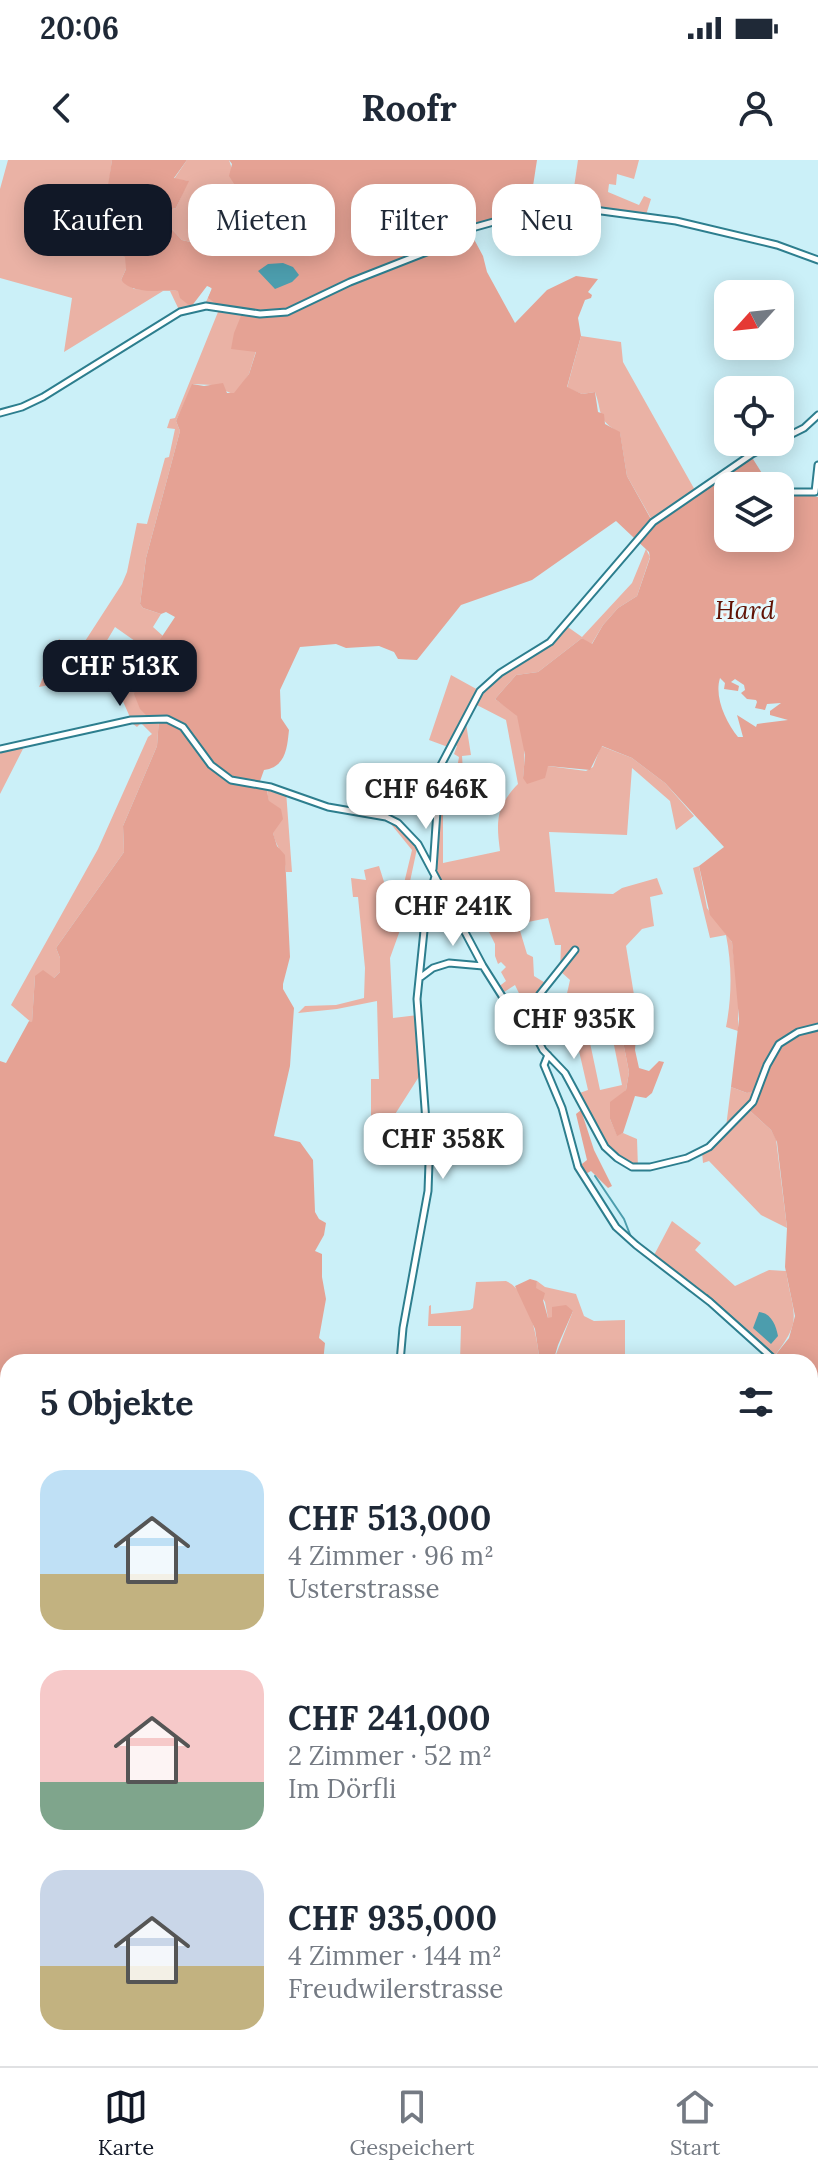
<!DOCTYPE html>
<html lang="de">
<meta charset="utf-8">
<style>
:root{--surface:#fff;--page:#f6f6f7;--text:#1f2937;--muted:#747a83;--line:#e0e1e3;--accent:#111827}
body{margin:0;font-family:Lora,serif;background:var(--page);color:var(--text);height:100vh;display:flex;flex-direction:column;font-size:30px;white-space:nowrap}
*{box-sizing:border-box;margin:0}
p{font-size:26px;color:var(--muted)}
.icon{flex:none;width:44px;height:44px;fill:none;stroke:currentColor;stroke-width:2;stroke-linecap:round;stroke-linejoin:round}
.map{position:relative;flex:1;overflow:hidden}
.drawer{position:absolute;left:0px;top:1194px;width:818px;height:712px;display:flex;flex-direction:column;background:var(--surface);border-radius:24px 24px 0 0;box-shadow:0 4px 20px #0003}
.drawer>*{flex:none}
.guide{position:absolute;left:24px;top:24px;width:770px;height:72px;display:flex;gap:16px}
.needle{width:52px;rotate:243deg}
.controls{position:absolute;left:714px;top:120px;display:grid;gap:16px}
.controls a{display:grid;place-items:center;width:80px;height:80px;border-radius:16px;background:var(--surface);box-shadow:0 4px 20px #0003;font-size:40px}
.price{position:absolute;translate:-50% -68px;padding:0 18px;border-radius:16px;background:#fff;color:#222;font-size:26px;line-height:52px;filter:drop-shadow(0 2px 4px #0008)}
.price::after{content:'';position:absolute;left:50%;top:48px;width:24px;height:18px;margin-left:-12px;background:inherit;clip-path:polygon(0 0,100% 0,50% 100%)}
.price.selected{background:var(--accent);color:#fff}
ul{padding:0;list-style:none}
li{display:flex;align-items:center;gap:24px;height:200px;padding:0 40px}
li span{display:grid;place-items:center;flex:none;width:224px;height:160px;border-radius:24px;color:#555}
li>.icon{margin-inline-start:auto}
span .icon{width:96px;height:96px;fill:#fffc;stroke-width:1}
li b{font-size:34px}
h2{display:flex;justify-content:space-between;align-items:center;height:96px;padding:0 40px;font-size:34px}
.tag{padding:0 28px;border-radius:24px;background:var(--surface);box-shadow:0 4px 20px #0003;font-size:28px;line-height:72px}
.tag.selected{background:var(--accent);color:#fff}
.status{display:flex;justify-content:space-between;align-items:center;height:56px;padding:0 40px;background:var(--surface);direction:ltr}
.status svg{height:22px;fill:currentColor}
header{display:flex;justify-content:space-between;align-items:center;height:104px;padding:0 40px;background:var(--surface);font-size:36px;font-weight:700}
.dock{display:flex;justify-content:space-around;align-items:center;height:112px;border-top:2px solid var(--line);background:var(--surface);font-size:22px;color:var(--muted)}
.dock a{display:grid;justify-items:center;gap:4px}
.dock .selected{color:var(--accent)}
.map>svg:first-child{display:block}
.green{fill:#eab2a5;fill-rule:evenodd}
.forest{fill:#e5a294;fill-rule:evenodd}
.water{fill:#4c9dad}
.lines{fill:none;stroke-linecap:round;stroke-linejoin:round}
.stream{stroke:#4c9dad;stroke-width:2}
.minor-casing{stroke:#2d7e8e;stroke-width:9}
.major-casing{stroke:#2d7e8e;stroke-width:11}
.minor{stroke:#fff;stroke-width:5}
.major{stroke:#fff;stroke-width:7}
.labels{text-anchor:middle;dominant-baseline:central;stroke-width:6;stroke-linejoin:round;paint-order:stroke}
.park-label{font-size:26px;font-style:italic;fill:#5f1204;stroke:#e7f9fd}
</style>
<div class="status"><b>20:06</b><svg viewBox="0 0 49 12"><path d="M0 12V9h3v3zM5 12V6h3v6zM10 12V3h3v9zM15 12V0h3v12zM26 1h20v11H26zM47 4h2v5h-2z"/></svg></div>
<header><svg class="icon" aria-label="back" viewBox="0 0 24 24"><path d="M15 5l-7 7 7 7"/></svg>Roofr<svg class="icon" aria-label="person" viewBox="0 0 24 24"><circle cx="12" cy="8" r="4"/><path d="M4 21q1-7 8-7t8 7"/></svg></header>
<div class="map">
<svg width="818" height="1906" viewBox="0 0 818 1906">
<rect width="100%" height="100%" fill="#cbf0f8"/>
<path class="green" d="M8 0H112L107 39 80 41 32 38 24 55 101 76 100 80 103 79 101 90 105 93 126 97V109L121 120 134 129 163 131 64 192 72 138 0 118V29Z
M187 0H229L240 33C262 42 280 51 270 76L241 88 211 79 199 84 182 80 163 60 160 52 176 48 188 21 174 19Z
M578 0H639L634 19 617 14 616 25 609 24 608 32 639 45 644 36 651 39 646 55 571 48Z
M255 100 256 191 249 214 235 235 212 225 193 224 176 261 180 271 146 398 140 444 143 448 161 454 153 467 163 476 133 520 159 558 157 586 123 666 124 692 56 788 60 798V812L54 818 35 816 32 863 11 845 98 689 148 577 152 574 141 563 137 567 133 564 117 528 142 486 115 467 93 504 104 514 39 527 59 479 78 492 122 424 127 412 137 363 147 364 165 298 169 297 175 269 167 268 170 259 175 258 220 147 180 152 170 131H179L190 147 205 144 212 129 209 126Z
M581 176 621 182 623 202 696 332 653 362 627 316 620 273C596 259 603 254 595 232L582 234 567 228Z
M646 389 650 397 637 436 618 448 603 465 591 485 582 478 538 512 516 515 495 539C501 544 511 548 516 554 526 568 525 602 523 618L548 606 586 611 593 607 601 586 632 598 665 623 694 656 676 670 670 641 632 608 627 675 549 672 555 732 613 734 622 728 657 718 663 734 650 737 654 766 642 769 626 786 635 841 638 843 637 862 632 854V842L622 841 617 851 629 912 626 930 610 959 617 975 623 973 637 979 638 1008 611 994 577 934 588 930 576 878 580 839 566 838 570 820 560 811 561 785H555L548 758 518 764 527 794 533 797 534 816 547 824 529 854 515 825 501 834 497 828 506 821 501 812 506 807 501 802 498 804 495 796V784L479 752 459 761 436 715 437 626H443V703L500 691C496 660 496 647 518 624L506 560 473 543 465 557 471 595 462 596 464 626H454L459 597 454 594 457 586 451 583 448 587 429 580 451 515 480 531 487 524 545 486 565 465 582 477 632 423ZM605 840 622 925 600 930 582 845Z
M26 583 0 634V589Z
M266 626 286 631 292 712H286C285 694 279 692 274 677 269 660 270 642 266 626Z
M377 628 390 630 391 659 418 684 399 773 390 798 393 858 418 855 420 915 371 992V919H379L377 841 337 849 298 853 305 846 336 845 364 838 365 808 358 737H353L351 718 366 720 364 710 379 706 390 741 400 740 412 690 386 658 380 656V644L370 642Z
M699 706 707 748 732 782 738 832V871L726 867C732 836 732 805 726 775L710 778 693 708Z
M731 927 747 933 758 929 748 949 771 970 776 979 787 1068 761 1055 709 1001 703 1003 702 992 726 967Z
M672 1061 701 1083 695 1090 735 1126 769 1110 786 1111C793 1156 804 1159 773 1198L653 1097Z
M506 1121C530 1131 537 1179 540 1202H460L461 1166H428L429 1146 431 1145V1154L470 1150 473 1148 476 1122Z
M537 1121 545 1127 576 1134 584 1156 594 1161 625 1160V1202H553L573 1151 552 1157 551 1160 548 1158 545 1142 535 1128Z"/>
<path class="forest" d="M112 0H187L174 18 189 21 176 48 160 52 163 60 182 80 199 84 211 79H231L241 88 270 76 274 65 271 52 255 39 240 33 229 16 232 4 229 0H537L529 52 468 68 483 96 487 112 515 163 547 130 576 116 598 119 588 132 592 135 591 138 585 140 578 158 581 176 567 227 582 234 595 232 598 252 604 254 605 264 620 272 627 316 652 361 744 300 753 299 770 326H728V378H780V335L805 334 818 337V1596L810 1578V1202H777L773 1198 789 1178 795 1156 785 1107 787 1068 777 982 771 970 748 949 758 930 747 933 731 927 739 859 732 782 710 755 699 706 724 687 665 623 632 598 602 586 590 610 548 606 545 618 527 624 523 618 525 595 517 556 495 539 516 515 538 512 582 478 592 484 603 465 618 448 637 436 650 398 649 392 616 361 532 420 461 445 417 500 398 499 394 492 379 486 346 488 336 484 300 487 280 530 281 558 289 570C287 588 286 607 264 610L259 624 266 626 269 641 281 649 283 659 273 673 277 686 285 695 290 797 283 824V829L294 848 290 906 274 976 300 982 313 1000 315 1052 319 1059 326 1063 324 1075 315 1091 322 1094V1117L326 1139 319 1178 325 1183 323 1202H8V1474L0 1475V901L6 903 29 861 32 862 35 816 43 810 54 818 60 812V798L56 788 124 692 123 666 157 586 159 558H149L140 549 134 534 137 525 133 520 175 457 166 452 161 454 143 448 140 444 146 398 180 271 176 261 192 224 204 226 223 223 227 233H234L249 214 256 192 231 189 234 173 243 151 221 147 208 138 212 128 207 126 191 147 180 138 178 131C161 130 132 135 121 120L126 109 125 97 105 93 101 90 103 80 99 82ZM720 518 725 523 724 529 738 531 739 526 731 522 735 519 744 525 745 530 741 533 747 539 756 540 757 542 755 548 765 550 767 544 781 543 770 551V555L788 560 757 564 756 567 737 555 743 577H738C726 562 714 537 720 518Z
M622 841 632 842V854L637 862 635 890 639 908 649 911 659 901 664 902 652 933 646 938 635 936 623 973 617 976 610 959V942L626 930 629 912 617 851Z
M581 950 594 990 612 1026 608 1028 591 1011 582 1016 578 1007 587 1000 576 954Z
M530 1119 537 1121 536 1128 545 1133 543 1140 548 1158 552 1157V1147L566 1145 573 1151 558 1185 553 1202H540L535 1169 515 1126Z
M818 1607V1906H547L551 1898H810V1610Z"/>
<path class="water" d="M283 103 293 107 299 115 292 122 275 129 258 111 268 104Z
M759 1152C771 1153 776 1165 778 1176L771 1184 753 1168Z"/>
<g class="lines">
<path class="stream" d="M595 1016 624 1059 631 1077
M662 1108 690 1131
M707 1135 769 1190
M779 1199 785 1202
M810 1214 818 1218"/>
<g class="minor-casing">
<path id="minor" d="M0 253 22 247 43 237 180 152 206 146 260 154 287 152 350 122 429 91 472 68 511 57 548 51 594 50 676 61 777 85 818 100
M780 280 804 268 818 255
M787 332H815L818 305
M0 589 131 560 167 559 183 567 211 605 231 620 271 627 328 647 386 657 398 663 418 684 483 806 507 844 528 861 543 890 565 913 605 987 617 998 632 1007H650L687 998 709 987 753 942 767 905 779 884 798 872 818 867
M433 709 440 607 480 531 500 513 550 482 653 362 752 294 775 282
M421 817 433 808 449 803 483 806
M526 859 540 834 575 790
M548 895 544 905 562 948 578 1007 616 1067 636 1085 710 1142 777 1202
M400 1202 403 1168 428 1031 429 1003 417 839 426 751 435 716
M810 1578 818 1596
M2 1626 8 1616
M247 1906 250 1898"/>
</g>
<g class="major-casing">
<path id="major" d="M810 1610 818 1607
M0 1625 5 1631 0 1638
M0 1839 8 1836
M344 1898 345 1906"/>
</g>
<use href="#minor" class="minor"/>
<use href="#major" class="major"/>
</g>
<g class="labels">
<g class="park-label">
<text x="745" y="449">Hard</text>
</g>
</g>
</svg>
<div class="controls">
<a><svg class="needle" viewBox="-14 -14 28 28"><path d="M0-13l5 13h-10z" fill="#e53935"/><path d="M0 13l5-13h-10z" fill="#747a83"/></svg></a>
<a><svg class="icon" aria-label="locate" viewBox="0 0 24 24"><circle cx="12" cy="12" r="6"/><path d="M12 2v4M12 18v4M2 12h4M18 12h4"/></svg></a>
<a><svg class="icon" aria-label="layers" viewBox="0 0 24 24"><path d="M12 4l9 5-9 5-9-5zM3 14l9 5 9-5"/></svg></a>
</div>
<b class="price selected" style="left:120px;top:548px">CHF 513K</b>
<b class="price" style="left:426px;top:671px">CHF 646K</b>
<b class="price" style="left:453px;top:788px">CHF 241K</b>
<b class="price" style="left:574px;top:901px">CHF 935K</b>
<b class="price" style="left:443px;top:1021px">CHF 358K</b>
<div class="guide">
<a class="tag selected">Kaufen</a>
<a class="tag">Mieten</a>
<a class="tag">Filter</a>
<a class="tag">Neu</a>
</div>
<section class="drawer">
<h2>5 Objekte<svg class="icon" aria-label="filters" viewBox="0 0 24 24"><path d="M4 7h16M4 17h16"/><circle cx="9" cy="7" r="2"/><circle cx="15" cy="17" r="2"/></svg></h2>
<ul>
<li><span style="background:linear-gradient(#bfe0f5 65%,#c2b280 0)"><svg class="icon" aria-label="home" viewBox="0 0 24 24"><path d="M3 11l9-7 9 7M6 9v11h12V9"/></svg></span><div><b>CHF 513,000</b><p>4 Zimmer · 96 m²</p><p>Usterstrasse</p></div></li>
<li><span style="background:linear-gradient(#f6c9c9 70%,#7fa58c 0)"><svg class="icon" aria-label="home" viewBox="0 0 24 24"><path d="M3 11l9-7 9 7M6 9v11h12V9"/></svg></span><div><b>CHF 241,000</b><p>2 Zimmer · 52 m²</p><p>Im Dörfli</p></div></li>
<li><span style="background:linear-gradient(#c9d6e8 60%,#c2b280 0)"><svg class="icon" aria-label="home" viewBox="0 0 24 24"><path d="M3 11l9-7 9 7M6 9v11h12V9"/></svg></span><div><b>CHF 935,000</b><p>4 Zimmer · 144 m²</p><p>Freudwilerstrasse</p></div></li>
</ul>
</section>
</div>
<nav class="dock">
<a class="selected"><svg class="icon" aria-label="map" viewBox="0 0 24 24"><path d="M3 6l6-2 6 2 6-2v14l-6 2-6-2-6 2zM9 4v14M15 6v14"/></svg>Karte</a>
<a><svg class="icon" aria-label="saved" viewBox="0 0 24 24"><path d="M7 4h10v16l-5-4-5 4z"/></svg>Gespeichert</a>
<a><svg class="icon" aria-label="home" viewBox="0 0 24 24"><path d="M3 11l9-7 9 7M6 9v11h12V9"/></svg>Start</a>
</nav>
